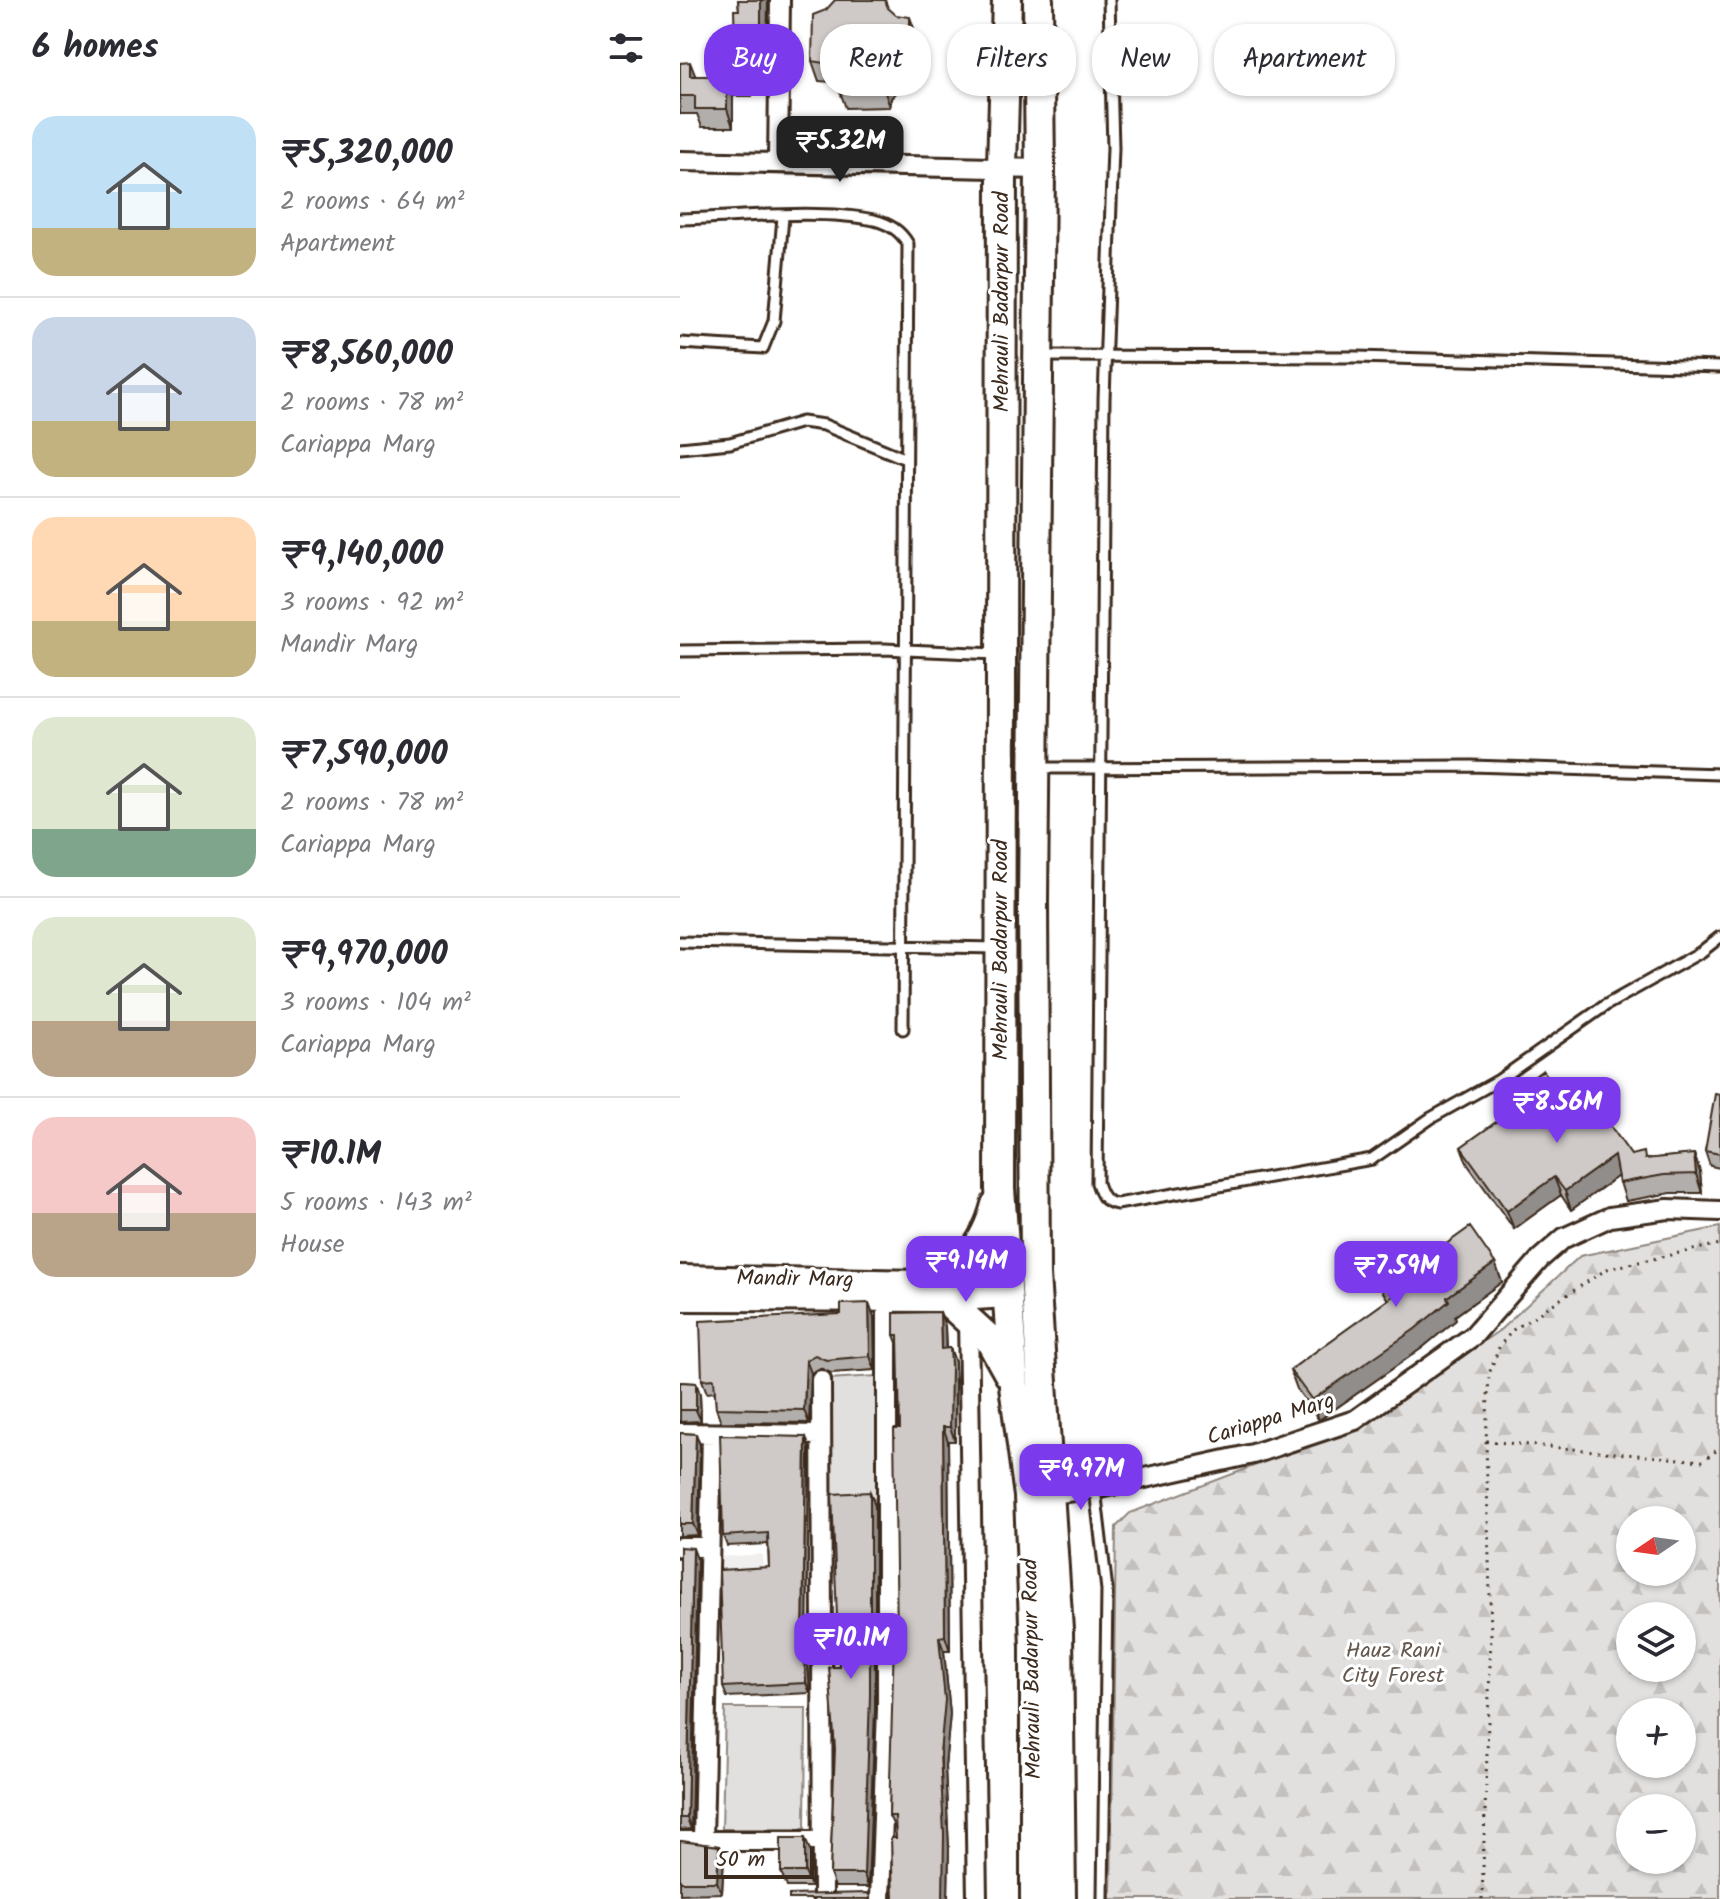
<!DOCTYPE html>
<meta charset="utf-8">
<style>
:root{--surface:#fff;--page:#f2f2f3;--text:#2b2b33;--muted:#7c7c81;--line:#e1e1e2;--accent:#7c3aed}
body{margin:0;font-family:Kalam,sans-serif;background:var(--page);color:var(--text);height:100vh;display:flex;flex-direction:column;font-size:30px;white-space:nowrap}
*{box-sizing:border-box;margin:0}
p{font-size:26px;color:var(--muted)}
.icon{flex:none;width:44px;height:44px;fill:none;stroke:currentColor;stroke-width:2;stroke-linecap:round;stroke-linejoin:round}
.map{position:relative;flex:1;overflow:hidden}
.side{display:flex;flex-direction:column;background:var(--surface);width:680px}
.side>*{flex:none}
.banner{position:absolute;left:24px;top:24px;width:760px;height:72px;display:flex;gap:16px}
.needle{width:52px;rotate:257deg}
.tools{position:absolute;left:936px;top:1506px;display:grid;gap:16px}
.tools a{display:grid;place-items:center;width:80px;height:80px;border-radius:50%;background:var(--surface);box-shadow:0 2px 6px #0004;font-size:40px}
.scale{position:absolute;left:24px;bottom:20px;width:110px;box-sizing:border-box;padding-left:8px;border:4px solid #3b2a1e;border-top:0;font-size:22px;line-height:28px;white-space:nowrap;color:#3b2a1e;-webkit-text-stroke:6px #fff;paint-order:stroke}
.price{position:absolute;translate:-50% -68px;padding:0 18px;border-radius:16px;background:var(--accent);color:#fff;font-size:26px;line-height:52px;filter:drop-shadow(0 2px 4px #0008)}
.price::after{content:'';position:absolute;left:50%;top:48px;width:24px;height:18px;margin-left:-12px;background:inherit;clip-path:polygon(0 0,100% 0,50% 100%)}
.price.selected{background:#222;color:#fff}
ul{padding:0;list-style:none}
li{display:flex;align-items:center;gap:24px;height:200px;padding:0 32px}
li+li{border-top:2px solid var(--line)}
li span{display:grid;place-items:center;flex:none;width:224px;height:160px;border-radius:24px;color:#555}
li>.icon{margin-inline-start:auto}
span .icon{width:96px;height:96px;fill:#fffc;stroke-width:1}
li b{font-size:34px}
h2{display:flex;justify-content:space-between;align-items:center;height:96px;padding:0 32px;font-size:34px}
.chip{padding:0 28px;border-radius:32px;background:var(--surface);box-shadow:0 2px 6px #0004;font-size:28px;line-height:72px}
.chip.selected{background:var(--accent);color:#fff}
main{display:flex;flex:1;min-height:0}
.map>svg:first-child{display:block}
.built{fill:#f1efee}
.forest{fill:url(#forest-firs);stroke:#8e857e;stroke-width:2;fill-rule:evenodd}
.park{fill:#e2e0de;stroke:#8e857e;stroke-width:2}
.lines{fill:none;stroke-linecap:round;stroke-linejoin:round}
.service-casing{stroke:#3b2a1e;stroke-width:15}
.minor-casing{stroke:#3b2a1e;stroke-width:24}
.secondary-casing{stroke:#3b2a1e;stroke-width:30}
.primary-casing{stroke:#3b2a1e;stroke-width:34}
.path{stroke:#3b2a1e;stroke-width:3;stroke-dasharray:2 6;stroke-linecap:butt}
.service{stroke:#fff;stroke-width:9}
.minor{stroke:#fff;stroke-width:18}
.secondary{stroke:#fff;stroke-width:24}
.primary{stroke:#fff;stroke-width:28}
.wall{fill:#b2aeab;stroke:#3b2a1e;stroke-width:2}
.shaded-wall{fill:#918d8b;stroke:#3b2a1e;stroke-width:2}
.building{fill:#cfcac7;stroke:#3b2a1e;stroke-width:2}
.labels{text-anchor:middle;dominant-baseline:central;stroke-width:6;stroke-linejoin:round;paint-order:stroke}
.street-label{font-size:22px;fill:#3b2a1e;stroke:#fff}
.park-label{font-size:22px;fill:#65584e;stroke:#fff}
</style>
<main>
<section class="side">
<h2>6 homes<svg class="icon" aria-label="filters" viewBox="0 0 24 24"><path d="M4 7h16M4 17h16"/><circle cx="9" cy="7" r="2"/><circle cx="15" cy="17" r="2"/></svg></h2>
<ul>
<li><span style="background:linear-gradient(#bfe0f5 70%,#c2b280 0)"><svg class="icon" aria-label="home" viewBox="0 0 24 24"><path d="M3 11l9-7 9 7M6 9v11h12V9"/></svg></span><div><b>₹5,320,000</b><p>2 rooms · 64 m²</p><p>Apartment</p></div></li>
<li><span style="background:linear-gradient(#c9d6e8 65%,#c2b280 0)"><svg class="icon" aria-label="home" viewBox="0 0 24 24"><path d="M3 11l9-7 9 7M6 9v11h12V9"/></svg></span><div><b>₹8,560,000</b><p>2 rooms · 78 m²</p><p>Cariappa Marg</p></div></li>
<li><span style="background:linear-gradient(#ffd9b3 65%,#c2b280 0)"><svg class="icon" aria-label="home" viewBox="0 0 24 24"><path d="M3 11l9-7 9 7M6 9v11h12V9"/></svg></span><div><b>₹9,140,000</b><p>3 rooms · 92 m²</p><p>Mandir Marg</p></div></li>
<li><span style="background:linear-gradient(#dfe7d0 70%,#7fa58c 0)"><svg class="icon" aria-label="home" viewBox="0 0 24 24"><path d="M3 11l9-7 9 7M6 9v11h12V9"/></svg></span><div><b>₹7,590,000</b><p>2 rooms · 78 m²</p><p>Cariappa Marg</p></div></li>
<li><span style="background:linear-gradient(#dfe7d0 65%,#b9a48a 0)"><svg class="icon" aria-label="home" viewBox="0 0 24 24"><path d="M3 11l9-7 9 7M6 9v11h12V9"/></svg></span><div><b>₹9,970,000</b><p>3 rooms · 104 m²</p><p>Cariappa Marg</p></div></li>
<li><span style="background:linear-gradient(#f6c9c9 60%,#b9a48a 0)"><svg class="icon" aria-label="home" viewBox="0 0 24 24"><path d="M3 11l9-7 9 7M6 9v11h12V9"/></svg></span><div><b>₹10.1M</b><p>5 rooms · 143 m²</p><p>House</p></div></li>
</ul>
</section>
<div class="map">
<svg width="1040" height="1899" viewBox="0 0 1040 1899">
<defs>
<pattern id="forest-firs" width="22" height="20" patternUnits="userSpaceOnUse" patternTransform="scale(2)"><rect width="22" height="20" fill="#e2e0de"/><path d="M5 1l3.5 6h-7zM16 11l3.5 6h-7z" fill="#c3c0be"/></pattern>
</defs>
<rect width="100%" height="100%" fill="#fff"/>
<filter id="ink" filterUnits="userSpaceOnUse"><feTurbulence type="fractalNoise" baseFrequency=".0125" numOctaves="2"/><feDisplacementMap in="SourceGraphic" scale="16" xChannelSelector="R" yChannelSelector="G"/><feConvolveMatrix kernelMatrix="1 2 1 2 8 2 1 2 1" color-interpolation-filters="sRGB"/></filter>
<g filter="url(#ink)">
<path class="built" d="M82 1554 84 1573 42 1576 40 1557Z"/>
<path class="forest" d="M1040 1227V1899H431L436 1527 450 1513 679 1426 820 1330 900 1256ZM950 1520H1002V1572H950ZM950 1616H1002V1668H950ZM950 1712H1002V1764H950ZM950 1808H1002V1860H950Z"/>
<path class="park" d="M197 1376 201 1499 149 1501 148 1379Z
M45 1708H126L125 1829H42Z"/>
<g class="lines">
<g class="service-casing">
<path id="service" d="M429 0 433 148 424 399 417 1183C421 1195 424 1202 437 1204L692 1159 751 1118 819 1080 926 1005 1021 952 1040 937
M0 219C57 218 139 208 194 220 209 224 220 230 228 244L223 1029
M0 343 83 348 94 321 103 217
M361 356 677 357 1040 367
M0 448 50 443 122 422 144 425 226 459
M0 651 204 649 316 654
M360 768 791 766 1040 774
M0 942 317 948
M415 1489 427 1590 423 1899"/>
</g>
<g class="minor-casing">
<path id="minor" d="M0 161 360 169
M98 163 100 0
M288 1318 297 1899
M141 1380 143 1899
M0 1433 141 1435
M371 1494 424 1487 573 1454 675 1420 793 1336 861 1258 884 1238 930 1217 988 1209 1040 1211
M0 1547H27
M0 1841H143
M23 1841 32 1434
M200 1899 207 1709V1299"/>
</g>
<g class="secondary-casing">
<path id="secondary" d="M0 1278 241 1283 326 1276
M0 1298 265 1299 326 1295"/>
</g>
<g class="primary-casing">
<path id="primary" d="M327 0 322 166 320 1189 334 1386 349 1496 355 1647V1899
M358 0 360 169 353 902 355 1275 378 1630 381 1899
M241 1283C284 1273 305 1246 316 1205
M265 1299 310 1340 329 1374"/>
</g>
<path class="path" d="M806 1441 1022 1461 1040 1448
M802 1899 811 1636 806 1441 809 1374 820 1345 833 1330 927 1269 1040 1244"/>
<use href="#service" class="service"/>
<use href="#minor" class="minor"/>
<use href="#secondary" class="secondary"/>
<use href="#primary" class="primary"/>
</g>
<path class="wall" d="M58 0H88L87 62H72V96H53V127H22L17 114H0V63L15 76H35L55 43 59 10Z
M208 8 237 37V83L224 85 211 98 210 107 166 108 159 89 152 82 139 81 132 61Z
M831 1094 882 1097 951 1155 966 1159 1014 1154 1020 1172 1022 1193H991L946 1201 938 1176 891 1210 881 1195 834 1229 788 1165 781 1147 836 1108Z
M1040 1095V1168L1030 1166 1025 1151Z
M741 1262 815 1263 822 1282 775 1316 776 1320 742 1348 639 1420 617 1389 610 1370 708 1300 701 1289 694 1270Z
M189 1303 194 1317 195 1370 151 1373 140 1368 131 1373 129 1423 41 1422 36 1408 35 1392 27 1393 22 1380 161 1314Z
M260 1312 265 1326 266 1348H270L275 1362 276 1380 275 1441H268L270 1651H264L270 1714 265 1767 269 1848 268 1899H213L216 1830 209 1816 217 1639 220 1429 219 1348 214 1335Z
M0 1382 16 1383 20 1394 21 1421 0 1422Z
M0 1433 16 1434 20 1445 18 1535 0 1536Z
M126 1437 129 1447 127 1647 130 1693 47 1697 43 1687 89 1567 88 1544 47 1546 43 1536Z
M190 1492 195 1506V1709L188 1887H155L150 1874 159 1667Z
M0 1547 17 1559 11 1829 0 1830Z
M0 1841 39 1846 44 1857 42 1893 0 1894Z
M131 1853V1887H107L101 1872Z"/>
<path class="shaded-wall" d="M81 0H88L87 62 81 44Z
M230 17 237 37V83L230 63Z
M65 45 72 62V96L66 78Z
M10 62 17 80 10 76Z
M216 65 224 85 211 98 210 107 203 87 204 78Z
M47 78 53 96V127L47 109Z
M1014 1154 1020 1172 1022 1193 1016 1174Z
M934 1156 941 1174 891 1210 885 1191Z
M874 1177 881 1195 834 1229 827 1211Z
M815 1263 822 1282 775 1316 776 1320 742 1348 639 1420 632 1400 767 1297Z
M189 1303 194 1317 195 1370 190 1356Z
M260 1312 265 1326 266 1363 261 1349Z
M270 1348 275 1362V1441L270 1427Z
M126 1360 131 1373 129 1423 124 1410Z
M16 1383 20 1394 21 1421 16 1410Z
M263 1427 268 1441 270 1651 265 1636Z
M16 1434 20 1445 18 1535 13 1524Z
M126 1437 129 1447 127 1647 130 1693 126 1683 123 1637Z
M190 1492 195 1506V1709L188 1887 184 1874Z
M13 1548 17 1559 11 1829 7 1818Z
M259 1637 264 1651 270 1714 265 1767 269 1848 268 1899H263Z
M125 1838 131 1853V1887L125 1872Z
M39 1846 44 1857 42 1893 37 1882Z"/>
<path class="building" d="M58 0H81V44L65 45 66 78H47V109H15V96H0V63L10 62V76H35V43H55L54 10H59Z
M155 0H205L208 8 216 15 230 17V63L216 65 204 78 203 87 158 88 155 72 144 63 132 61 133 15 146 10Z
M863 1070 882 1097 901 1084 951 1155 964 1152 965 1159 1014 1154 1016 1174 984 1175 939 1183 934 1156 885 1191 874 1177 827 1211 781 1147 839 1106 831 1094Z
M1035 1094 1040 1095V1154L1025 1151Z
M790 1227 815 1263 767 1297 769 1301 735 1329 632 1400 610 1370 713 1296 694 1270 729 1245 741 1262Z
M189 1303 190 1356 146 1360 135 1355 126 1360 124 1410 36 1408 34 1379 22 1380 20 1321 161 1314V1304Z
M260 1312 261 1349 270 1348 271 1366 270 1427H263L265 1636 259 1637 265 1700 260 1753 264 1834 263 1899H213L211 1838H216L215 1816H209L214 1639H217L214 1429H220L218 1335H214V1313Z
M0 1382 16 1383V1410H0Z
M0 1433 16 1434 13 1524H0Z
M40 1435 126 1437 123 1637 126 1683 43 1687 39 1570 89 1567 88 1533 43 1536Z
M190 1492V1696L184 1874H150L155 1749 149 1667H159L152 1494Z
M0 1547 13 1548 7 1818H0Z
M101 1838H125V1872H101Z
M0 1841 39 1846 37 1882H0Z
M187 1893 190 1896V1899H109V1895Z"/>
</g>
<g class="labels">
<g class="street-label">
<text transform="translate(322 302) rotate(-90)">Mehrauli Badarpur Road</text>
<text transform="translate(321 950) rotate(-90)">Mehrauli Badarpur Road</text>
<text transform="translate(115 1280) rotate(1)">Mandir Marg</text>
<text transform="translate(591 1420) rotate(-17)">Cariappa Marg</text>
<text transform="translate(353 1669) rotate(-91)">Mehrauli Badarpur Road</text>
</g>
<g class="park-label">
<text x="713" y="1651">Hauz Rani<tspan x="713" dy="25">City Forest</tspan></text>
</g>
</g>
</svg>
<div class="tools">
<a><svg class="needle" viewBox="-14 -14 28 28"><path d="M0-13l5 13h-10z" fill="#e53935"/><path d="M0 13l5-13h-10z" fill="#7c7c81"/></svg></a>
<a><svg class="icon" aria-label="layers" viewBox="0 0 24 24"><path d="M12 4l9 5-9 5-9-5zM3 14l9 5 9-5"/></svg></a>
<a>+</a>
<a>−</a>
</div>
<div class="scale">50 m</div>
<b class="price selected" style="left:160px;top:184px">₹5.32M</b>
<b class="price" style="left:877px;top:1145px">₹8.56M</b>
<b class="price" style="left:286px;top:1304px">₹9.14M</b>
<b class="price" style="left:716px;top:1309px">₹7.59M</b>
<b class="price" style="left:401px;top:1512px">₹9.97M</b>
<b class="price" style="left:171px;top:1681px">₹10.1M</b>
<div class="banner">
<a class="chip selected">Buy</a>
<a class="chip">Rent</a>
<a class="chip">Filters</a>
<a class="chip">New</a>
<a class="chip">Apartment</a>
</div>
</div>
</main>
